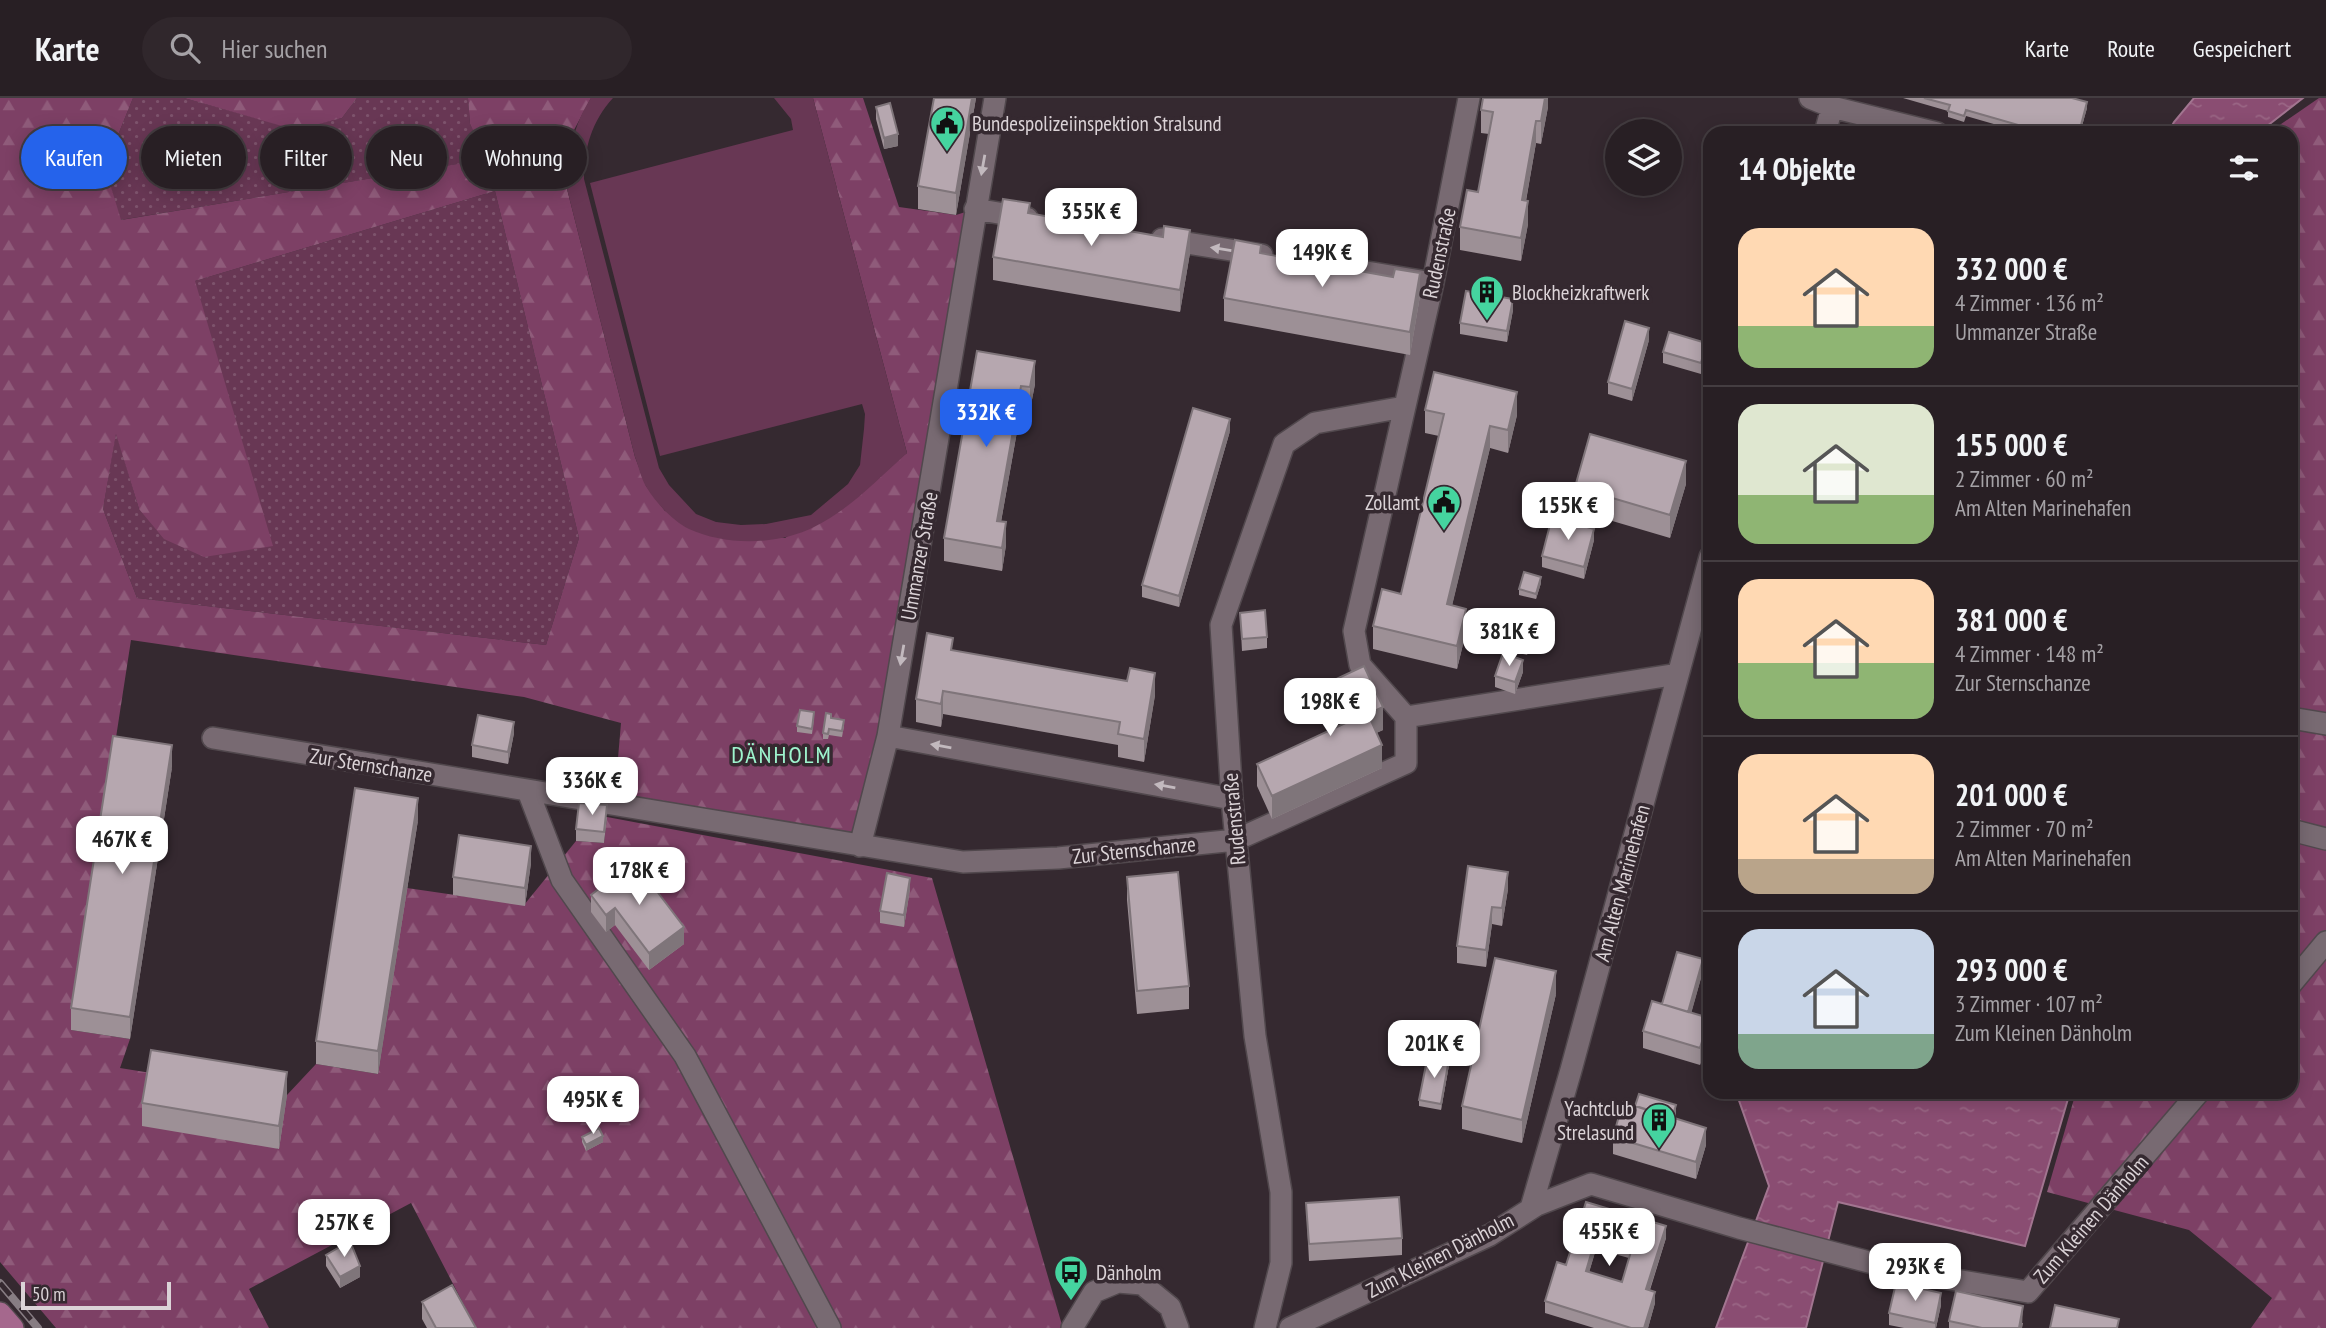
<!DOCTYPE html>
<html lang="de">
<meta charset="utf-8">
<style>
:root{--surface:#281f24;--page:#30272c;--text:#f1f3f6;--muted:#a5a2a6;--line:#443d41;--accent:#2563eb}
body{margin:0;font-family:"PT Sans Narrow",sans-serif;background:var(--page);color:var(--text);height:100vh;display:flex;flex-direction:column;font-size:26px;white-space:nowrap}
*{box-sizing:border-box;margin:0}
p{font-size:23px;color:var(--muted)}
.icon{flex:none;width:38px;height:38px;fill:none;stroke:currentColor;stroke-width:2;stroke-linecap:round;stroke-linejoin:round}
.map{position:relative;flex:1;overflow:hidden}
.panel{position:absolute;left:1703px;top:28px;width:595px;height:973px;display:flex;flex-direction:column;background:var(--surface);border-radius:21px;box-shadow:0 4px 18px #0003,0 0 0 2px var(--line)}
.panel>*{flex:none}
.banner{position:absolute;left:21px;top:28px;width:665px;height:63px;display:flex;gap:14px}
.controls{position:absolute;left:1605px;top:21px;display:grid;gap:14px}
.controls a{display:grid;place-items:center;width:77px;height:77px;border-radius:50%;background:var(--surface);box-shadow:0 4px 18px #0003,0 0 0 2px var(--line);font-size:35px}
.scale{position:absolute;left:21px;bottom:18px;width:150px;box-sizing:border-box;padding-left:7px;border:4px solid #dbd3d7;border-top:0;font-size:19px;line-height:24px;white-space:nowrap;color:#dbd3d7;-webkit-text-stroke:5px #352930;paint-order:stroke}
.price{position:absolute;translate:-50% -60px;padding:0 16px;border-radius:14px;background:#fff;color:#222;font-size:23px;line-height:46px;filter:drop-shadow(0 2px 4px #0008)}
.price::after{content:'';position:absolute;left:50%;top:42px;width:21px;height:16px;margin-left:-10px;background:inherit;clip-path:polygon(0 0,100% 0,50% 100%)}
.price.current{background:var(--accent);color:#fff}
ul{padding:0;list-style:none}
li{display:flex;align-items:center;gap:21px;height:175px;padding:0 35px}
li+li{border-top:2px solid var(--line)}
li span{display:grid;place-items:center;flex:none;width:196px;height:140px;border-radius:21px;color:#555}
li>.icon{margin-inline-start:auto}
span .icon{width:84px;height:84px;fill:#fffc;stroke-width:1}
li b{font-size:30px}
h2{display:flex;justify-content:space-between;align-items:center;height:84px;padding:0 35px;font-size:30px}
.tag{padding:0 24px;border-radius:32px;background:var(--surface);box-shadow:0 4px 18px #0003,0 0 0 2px var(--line);font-size:24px;line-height:63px}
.tag.current{background:var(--accent);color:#fff}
header{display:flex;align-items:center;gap:42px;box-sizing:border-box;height:98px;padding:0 35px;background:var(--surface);border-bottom:2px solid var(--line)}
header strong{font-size:33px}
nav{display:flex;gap:38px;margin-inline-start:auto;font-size:24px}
.search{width:490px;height:63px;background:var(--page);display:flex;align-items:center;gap:18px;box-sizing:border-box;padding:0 24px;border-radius:38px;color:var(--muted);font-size:26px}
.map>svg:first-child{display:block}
.grass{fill:url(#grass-dots)}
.forest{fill:url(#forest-firs);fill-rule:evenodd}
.pitch{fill:#683754}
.water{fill:url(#water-ripples);stroke:#a27590;stroke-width:2}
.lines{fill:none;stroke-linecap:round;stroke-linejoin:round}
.minor-casing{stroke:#51484d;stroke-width:24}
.major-casing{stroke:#51484d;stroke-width:24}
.minor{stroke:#786a72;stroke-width:21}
.major{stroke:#a5688d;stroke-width:21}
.rail-casing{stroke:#877d83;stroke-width:8}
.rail{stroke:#352930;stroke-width:5;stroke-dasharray:16;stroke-linecap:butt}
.wall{fill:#9d9096;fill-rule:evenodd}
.shaded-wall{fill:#7f757a}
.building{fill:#b6a7af;stroke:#7f757a;stroke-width:2;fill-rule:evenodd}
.oneway{fill:#c2b9be}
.labels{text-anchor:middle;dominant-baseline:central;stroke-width:7;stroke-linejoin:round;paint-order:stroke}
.poi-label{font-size:21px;fill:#dbd3d7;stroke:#352930;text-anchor:start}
.street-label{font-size:21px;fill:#dbd3d7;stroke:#352930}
.quarter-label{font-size:24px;letter-spacing:2px;fill:#9ef5ce;stroke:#352930}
</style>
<header>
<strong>Karte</strong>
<div class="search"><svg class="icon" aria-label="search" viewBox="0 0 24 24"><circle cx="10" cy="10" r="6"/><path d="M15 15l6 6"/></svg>Hier suchen</div>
<nav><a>Karte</a><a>Route</a><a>Gespeichert</a></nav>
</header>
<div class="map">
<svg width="2326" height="1230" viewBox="0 0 2326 1230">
<defs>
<pattern id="grass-dots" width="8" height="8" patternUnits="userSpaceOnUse" patternTransform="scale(1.75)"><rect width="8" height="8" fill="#683754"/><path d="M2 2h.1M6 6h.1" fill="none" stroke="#7d536c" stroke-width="1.8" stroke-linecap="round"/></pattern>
<pattern id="forest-firs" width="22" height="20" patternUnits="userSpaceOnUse" patternTransform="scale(1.75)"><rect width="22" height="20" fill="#7d4065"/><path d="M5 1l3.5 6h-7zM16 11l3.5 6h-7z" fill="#8f5b7a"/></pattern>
<pattern id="water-ripples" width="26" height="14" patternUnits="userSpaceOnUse" patternTransform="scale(1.75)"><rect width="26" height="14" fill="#8a4d72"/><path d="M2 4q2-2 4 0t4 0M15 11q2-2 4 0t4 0" fill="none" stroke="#9a6685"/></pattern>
</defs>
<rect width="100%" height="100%" fill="#352930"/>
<path class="grass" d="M133 0H184L296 31 342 20 357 0H468L470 26 488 61 120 122 105 69Z
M495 93 579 440 546 547 137 500 103 411 116 334 139 411 195 183Z"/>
<path class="forest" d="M0 0H133L105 69 121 122 487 61 470 26 468 0H591L574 32 566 87 635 359 646 388 665 413 785 440 907 355 813 0H863L899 109 956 117 975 111 860 748 614 707 621 625 524 599 131 542 71 932 130 941 120 970 151 975 278 1051 287 997 316 966 378 976 407 790 524 807 576 743 604 745 607 719 932 780 1062 1227 1060 1230H476L411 1105 249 1191 269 1230H56L0 1164ZM495 93 579 440 546 547 137 500 103 411 116 336 139 411 164 441 204 459 273 448 195 183Z
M184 0H357L342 20 296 32Z
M2319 0H2326V1230H2251L2272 1200 2189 1132 2047 1094 2076 994H2291V35H2268Z"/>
<path class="pitch" d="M591 0H613C592 23 584 50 584 81L659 370 669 387 696 416 716 424 741 427 766 426 811 417 848 386 860 367 864 331 865 316 862 306 660 358 590 85 793 32 791 21 774 0H813L907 355C878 381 849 412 814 429 778 447 726 448 689 431 673 423 656 405 647 390 641 381 639 369 635 359L566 87C569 55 573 27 591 0Z"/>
<path class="water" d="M2194 0H2303L2258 35H2168L2174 24Z
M1736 994H2070L2025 1148 1838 1104 1806 1230H1716L1769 1088Z"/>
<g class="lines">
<g class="minor-casing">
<path id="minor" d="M1810 0 1832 9
M1825 35 1832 9 1937 35
M975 111 1027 120
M1162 141 1262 157
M1318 166 1421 183
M1406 619 1360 567 1354 533 1433 185 1469 0
M2291 620 2326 626
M888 638 1232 701
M213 640 963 764 1058 760 1236 742 1406 665V619L1678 576
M528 693 562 782 685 958 830 1230
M2291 732 2326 741
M860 748 888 638 995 0
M2291 886 2326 844
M1531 1110 1571 972 1710 459
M1072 1230 1094 1194 1118 1184 1142 1186 1170 1209 1178 1230
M1265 1230 1281 1165V1094L1255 938 1232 701 1221 527 1284 346 1315 325 1404 309
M1290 1230 1490 1137 1537 1107 1591 1086 1739 1130 1907 1174 2028 1194 2199 994"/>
</g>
<g class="major-casing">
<path id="major" d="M0 1215 13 1230"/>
</g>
<use href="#minor" class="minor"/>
<use href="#major" class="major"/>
<g class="rail-casing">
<path id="rail" d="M0 1185 38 1230"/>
</g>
<use href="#rail" class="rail"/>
</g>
<path class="wall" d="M976 0 956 117 918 111V88Z
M1548 0V9L1541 46 1536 45 1526 103 1528 126 1521 163 1460 152V129L1478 94 1489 36 1481 35V12Z
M1903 0H2072L2087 10 2080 35H2025L1966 18 1964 24 1948 19V13Z
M876 9 898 48 884 51 876 21Z
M1190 155 1180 214 993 182V159Z
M1261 156 1420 198 1410 257 1224 223V200Z
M1513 212 1507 244 1460 236V225Z
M1649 242 1632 303 1608 296V284Z
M977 253 1035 286 1030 312 1021 311 1001 424 1006 447 1002 473 944 463V440Z
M1663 254 1706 257 1701 276 1663 265Z
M1425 312 1517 317 1508 355 1490 350 1452 507 1466 534 1457 571 1373 551V528L1401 496 1439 338 1425 335Z
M1230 333 1179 509 1142 499V487Z
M1686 386 1670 440 1575 412V389Z
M1594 442 1584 481 1542 469V458Z
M1541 485 1536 501 1519 497V491Z
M1240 515 1267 539V550L1242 553Z
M1536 526 1527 557 1515 554V548Z
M1710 526V563L1706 562V539Z
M953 552 1155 597 1144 664 1118 659V647L943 616 941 629 916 624V601Z
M1523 574 1515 596 1495 589V578Z
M1332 583 1383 632 1376 635 1382 670 1272 721 1257 688V666L1341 627 1332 606Z
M814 620 812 636 797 634V628Z
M831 620 844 628 842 639 829 637 828 641H823V635Z
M514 635 508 666 472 659V647Z
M172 669 130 941 71 932V910Z
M607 719 604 745 576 743V731Z
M418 722 378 976 316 966V943Z
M531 765 525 808 453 797V779Z
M1127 779 1189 888V911L1137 916 1127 802Z
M910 791 904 829 880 825V813Z
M1508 791 1502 828 1492 826 1486 869 1457 865V848Z
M591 797 684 846 649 872 615 827 606 834 591 814Z
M1703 873 1691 915 1709 938 1700 967 1643 950V933L1662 906Z
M1556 896 1522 1045 1462 1031V1008Z
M1449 967 1441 1012 1419 1008V1002Z
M287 997 279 1051 142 1028V1005Z
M1676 1018 1675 1021 1706 1047 1696 1081 1613 1056V1039Z
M582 1039 603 1044 586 1053 582 1044Z
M1586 1104 1666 1140 1650 1192 1655 1205 1648 1230H1594L1545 1215V1203L1566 1167ZM1596 1151 1629 1160 1622 1184 1589 1174Z
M1306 1105 1402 1140V1157L1309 1163Z
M326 1157 360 1179 340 1190 326 1168Z
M422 1204 476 1230H427L422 1221Z
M1941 1207 1936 1230H1904L1889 1227V1215Z
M1949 1223 2023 1225 2022 1230H1949Z"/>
<path class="shaded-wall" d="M972 0H976L956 117V95Z
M1545 0H1548V9L1541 46V23Z
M2087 4V10L2080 35H2079Z
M1536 23V45L1522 125V102Z
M898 36V48L884 51V40Z
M1528 103V126L1521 163V140Z
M1190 132V155L1180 214V192Z
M1420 175V198L1410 257V234Z
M1513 201V212L1507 244V233Z
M1649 230V242L1632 303V291Z
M1706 245V257L1701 276V265Z
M1035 263V286L1030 312V289Z
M1021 288V311L997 446V423Z
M1517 294V317L1508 355V332Z
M1230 321V333L1179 509V498Z
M1490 328V350L1447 529V506Z
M1686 363V386L1670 440V417Z
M1006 424V447L1002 473V450Z
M1594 431V442L1584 481V469Z
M1541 479V485L1536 501V496Z
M1466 511V534L1457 571V548Z
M1536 520V526L1527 557V551Z
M1523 562V574L1515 596V584Z
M1155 575V597L1144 664V641Z
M943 593V616L941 629V606Z
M1383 609V632L1368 639V616Z
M514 624V635L508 666V654Z
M172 647V669L130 941V919Z
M1382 647V670L1272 721V698Z
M418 700V722L378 976V953Z
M531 748V765L525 808V790Z
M1508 774V791L1502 828V810Z
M910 780V791L904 829V817Z
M1492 809V826L1486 869V852Z
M615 810V827L606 834V817Z
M684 829V846L649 872V855Z
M1703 861V873L1688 927V915Z
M1556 873V896L1522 1045V1022Z
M1709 920V938L1700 967V950Z
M1449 961V967L1441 1012V1006Z
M287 974V997L279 1051V1028Z
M1676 1007V1018L1671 1036V1025Z
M1706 1030V1047L1696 1081V1064Z
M603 1038V1044L586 1053V1047Z
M1666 1128V1140L1646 1203V1191Z
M1596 1139V1151L1586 1185V1173Z
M360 1168V1179L340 1190V1179Z
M1655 1194V1205L1648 1230H1644Z
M1941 1195V1207L1936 1230H1935V1225Z
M2023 1208 2022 1230H2019Z"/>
<path class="building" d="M934 0H972L956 95 918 88Z
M1483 0H1545L1541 23H1536L1522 102 1528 103 1521 140 1460 129 1467 92 1478 94 1493 14 1481 12Z
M1924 0H2072L2087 4 2079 35H2046L1966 12 1964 18 1948 13 1950 7Z
M890 5 898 36 884 40 876 9Z
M1003 101 1030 105 1028 115 1163 139 1164 128 1190 132 1180 192 993 159Z
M1235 142 1261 147 1260 155 1393 179 1395 171 1420 175 1410 234 1224 200Z
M1466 193 1513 201 1507 233 1460 225Z
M1625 223 1649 230 1632 291 1608 284Z
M1669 234 1706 245 1701 265 1663 254Z
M977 253 1035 263 1030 289 1021 288 997 423 1006 424 1002 450 944 440Z
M1434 274 1517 294 1508 332 1490 328 1447 506 1466 511 1457 548 1373 528 1382 491 1401 496 1444 316 1425 312Z
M1193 310 1230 321 1179 498 1142 487Z
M1590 336 1686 363 1670 417 1575 389Z
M1552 419 1594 431 1584 469 1542 458Z
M1524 474 1541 479 1536 496 1519 491Z
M1265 512 1267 539 1242 541 1240 515Z
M1524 517 1536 520 1527 551 1515 548Z
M1710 526V540L1706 539Z
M927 535 953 540 951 552 1127 583 1130 570 1155 575 1144 641 1118 636 1120 624 943 593 941 606 916 601Z
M1503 555 1523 562 1515 584 1495 578Z
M1364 568 1383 609 1368 616 1382 647 1272 698 1257 666 1350 623 1332 583Z
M800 612 814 614 812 631 797 628Z
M826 615 831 616V620L844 622 842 633 829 631 828 636 823 635Z
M478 617 514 624 508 654 472 647Z
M113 638 172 647 130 919 71 910Z
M355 690 418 700 378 953 316 943Z
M579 705 607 707 604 734 576 731Z
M459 737 531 748 525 790 453 779Z
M634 763 684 829 649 855 615 810 606 817 591 797Z
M1468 768 1508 774 1502 810 1492 809 1486 852 1457 848Z
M1178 774 1189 888 1137 893 1127 779Z
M887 775 910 780 904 817 880 813Z
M1677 854 1703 861 1688 914 1662 906Z
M1495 860 1556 873 1522 1022 1462 1008Z
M1652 903 1709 920 1700 950 1643 933Z
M151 952 287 974 279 1028 142 1005Z
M1428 957 1449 961 1441 1006 1419 1002Z
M1639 996 1676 1007 1672 1020 1635 1008Z
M1623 1004 1706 1030 1696 1064 1613 1039Z
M599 1030 603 1038 586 1047 582 1039Z
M1399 1099 1402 1140 1309 1146 1306 1105Z
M1586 1104 1666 1128 1646 1191 1655 1194 1644 1230H1631L1545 1203 1557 1164 1566 1167ZM1596 1139 1632 1150 1622 1184 1586 1173Z
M350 1143 360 1168 340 1179 326 1157Z
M1896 1185 1941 1195 1935 1225 1889 1215Z
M452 1187 476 1230H436L422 1204Z
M1956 1193 2023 1208 2019 1230H1982L1949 1223Z
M2055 1207 2119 1221 2117 1230H2050Z"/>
<defs><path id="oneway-solid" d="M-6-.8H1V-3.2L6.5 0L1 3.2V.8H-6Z" transform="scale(1.75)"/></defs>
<g class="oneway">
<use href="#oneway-solid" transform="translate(983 67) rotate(100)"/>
<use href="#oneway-solid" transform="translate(1221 151) rotate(-171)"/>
<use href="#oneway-solid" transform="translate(902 557) rotate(100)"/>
<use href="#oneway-solid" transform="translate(941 648) rotate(-170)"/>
<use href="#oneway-solid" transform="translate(1165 688) rotate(-170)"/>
</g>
<defs>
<g id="civic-pin" transform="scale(1.75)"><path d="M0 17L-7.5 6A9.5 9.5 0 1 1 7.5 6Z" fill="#45d49f" stroke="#352930"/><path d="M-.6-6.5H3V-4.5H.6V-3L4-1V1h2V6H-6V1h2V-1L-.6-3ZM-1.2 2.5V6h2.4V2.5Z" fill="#111"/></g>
<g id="building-pin" transform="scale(1.75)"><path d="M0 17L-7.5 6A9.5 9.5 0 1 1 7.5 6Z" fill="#45d49f" stroke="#352930"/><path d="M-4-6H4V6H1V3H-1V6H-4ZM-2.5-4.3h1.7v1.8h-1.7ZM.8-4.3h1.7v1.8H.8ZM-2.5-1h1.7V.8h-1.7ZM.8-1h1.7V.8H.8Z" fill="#111"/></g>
<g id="bus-pin" transform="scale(1.75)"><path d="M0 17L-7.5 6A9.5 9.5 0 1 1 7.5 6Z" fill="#45d49f" stroke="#352930"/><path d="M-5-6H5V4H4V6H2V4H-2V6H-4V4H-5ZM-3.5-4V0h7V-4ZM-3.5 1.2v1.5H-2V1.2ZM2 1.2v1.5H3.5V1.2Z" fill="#111"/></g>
</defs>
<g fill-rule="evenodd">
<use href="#civic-pin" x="947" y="25"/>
<use href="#building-pin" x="1487" y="194"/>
<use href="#civic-pin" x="1444" y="404"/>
<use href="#building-pin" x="1659" y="1022"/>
<use href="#bus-pin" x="1071" y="1174"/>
</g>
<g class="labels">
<g class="poi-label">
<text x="972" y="25">Bundespolizeiinspektion Stralsund</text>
<text x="1512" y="194">Blockheizkraftwerk</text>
<text x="1420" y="404" text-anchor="end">Zollamt</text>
<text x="1634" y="1010" text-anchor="end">Yachtclub<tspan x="1634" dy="24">Strelasund</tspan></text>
<text x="1096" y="1174">Dänholm</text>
</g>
<g class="street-label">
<text transform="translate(1439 155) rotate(-78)">Rudenstraße</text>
<text transform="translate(919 458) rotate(-80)">Ummanzer Straße</text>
<text transform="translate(371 667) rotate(9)">Zur Sternschanze</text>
<text transform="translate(1234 721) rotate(-95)">Rudenstraße</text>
<text transform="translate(1134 752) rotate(-6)">Zur Sternschanze</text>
<text transform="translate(1622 785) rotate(-75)">Am Alten Marinehafen</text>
<text transform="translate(2091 1121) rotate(-49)">Zum Kleinen Dänholm</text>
<text transform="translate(1440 1157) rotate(-27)">Zum Kleinen Dänholm</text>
</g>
<g class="quarter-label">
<text x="782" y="656">DÄNHOLM</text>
</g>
</g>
</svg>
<div class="controls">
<a><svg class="icon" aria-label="layers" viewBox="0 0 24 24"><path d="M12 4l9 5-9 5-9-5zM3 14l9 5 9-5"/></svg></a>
</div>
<div class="scale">50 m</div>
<b class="price" style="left:1091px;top:150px">355K €</b>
<b class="price" style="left:1322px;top:191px">149K €</b>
<b class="price current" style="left:986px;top:351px">332K €</b>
<b class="price" style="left:1568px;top:444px">155K €</b>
<b class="price" style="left:1509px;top:570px">381K €</b>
<b class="price" style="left:1330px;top:640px">198K €</b>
<b class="price" style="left:592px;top:719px">336K €</b>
<b class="price" style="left:122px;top:778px">467K €</b>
<b class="price" style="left:639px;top:809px">178K €</b>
<b class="price" style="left:1434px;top:982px">201K €</b>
<b class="price" style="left:593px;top:1038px">495K €</b>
<b class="price" style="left:344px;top:1161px">257K €</b>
<b class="price" style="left:1609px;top:1170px">455K €</b>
<b class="price" style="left:1915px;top:1205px">293K €</b>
<div class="banner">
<a class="tag current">Kaufen</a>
<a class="tag">Mieten</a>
<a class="tag">Filter</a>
<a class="tag">Neu</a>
<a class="tag">Wohnung</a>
</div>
<section class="panel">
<h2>14 Objekte<svg class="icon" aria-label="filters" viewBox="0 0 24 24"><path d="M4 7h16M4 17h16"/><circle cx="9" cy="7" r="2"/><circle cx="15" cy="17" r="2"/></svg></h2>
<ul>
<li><span style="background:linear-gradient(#ffd9b3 70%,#8fb573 0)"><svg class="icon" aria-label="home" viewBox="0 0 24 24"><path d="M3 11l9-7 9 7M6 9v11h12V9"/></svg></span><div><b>332 000 €</b><p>4 Zimmer · 136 m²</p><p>Ummanzer Straße</p></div></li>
<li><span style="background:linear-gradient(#dfe7d0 65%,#8fb573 0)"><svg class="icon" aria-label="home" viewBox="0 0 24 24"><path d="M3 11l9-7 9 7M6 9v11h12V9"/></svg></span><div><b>155 000 €</b><p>2 Zimmer · 60 m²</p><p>Am Alten Marinehafen</p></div></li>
<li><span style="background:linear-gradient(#ffd9b3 60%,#8fb573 0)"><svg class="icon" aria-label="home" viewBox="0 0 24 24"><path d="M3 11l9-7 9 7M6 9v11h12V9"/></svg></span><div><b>381 000 €</b><p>4 Zimmer · 148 m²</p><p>Zur Sternschanze</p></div></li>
<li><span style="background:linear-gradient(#ffd9b3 75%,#b9a48a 0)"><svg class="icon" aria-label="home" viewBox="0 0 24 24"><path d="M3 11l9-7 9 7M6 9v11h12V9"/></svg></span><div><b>201 000 €</b><p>2 Zimmer · 70 m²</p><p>Am Alten Marinehafen</p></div></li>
<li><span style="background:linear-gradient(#c9d6e8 75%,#7fa58c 0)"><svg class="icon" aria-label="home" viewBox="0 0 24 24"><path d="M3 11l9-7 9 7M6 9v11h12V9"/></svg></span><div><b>293 000 €</b><p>3 Zimmer · 107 m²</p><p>Zum Kleinen Dänholm</p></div></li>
</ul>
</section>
</div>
